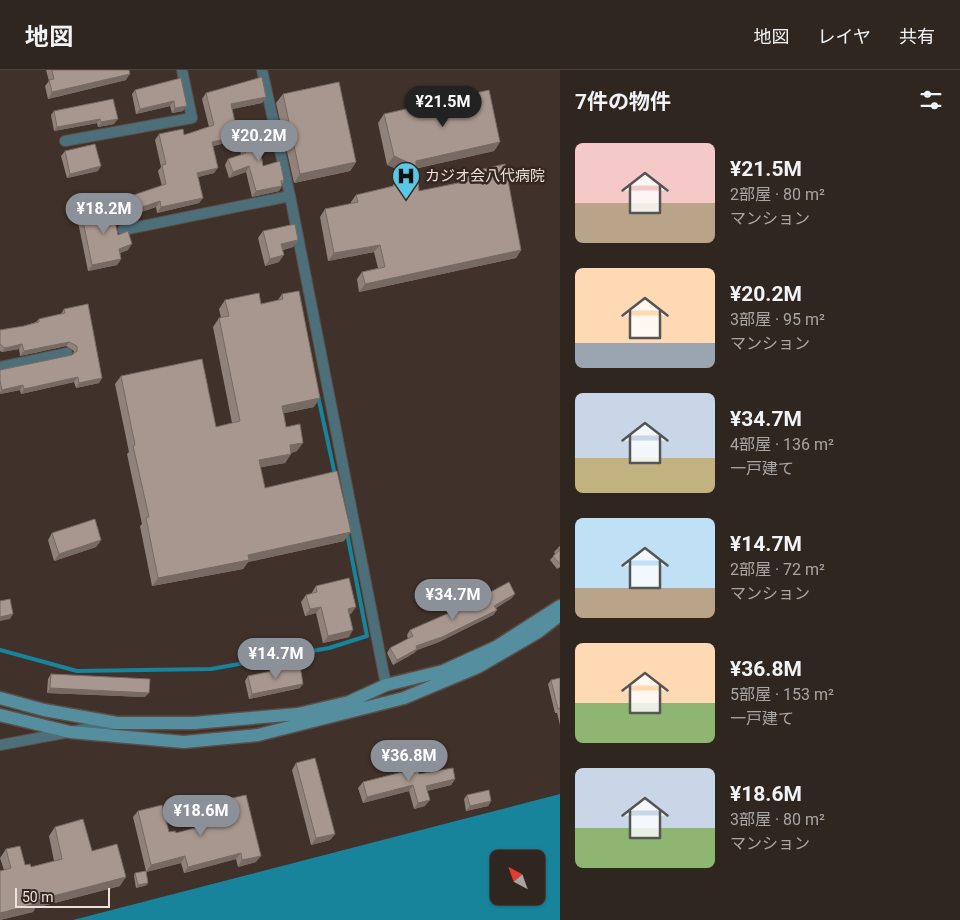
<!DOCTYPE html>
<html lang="ja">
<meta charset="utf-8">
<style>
:root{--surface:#302620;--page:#382e29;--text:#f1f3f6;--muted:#a8a5a5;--line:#4b433e;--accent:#8c9099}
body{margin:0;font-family:Roboto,"Noto Sans JP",sans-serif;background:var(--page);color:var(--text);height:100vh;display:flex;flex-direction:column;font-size:19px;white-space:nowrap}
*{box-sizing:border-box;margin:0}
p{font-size:16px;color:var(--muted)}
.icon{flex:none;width:28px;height:28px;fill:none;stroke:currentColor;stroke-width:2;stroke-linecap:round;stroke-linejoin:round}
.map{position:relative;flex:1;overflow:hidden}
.side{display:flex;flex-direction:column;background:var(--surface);width:400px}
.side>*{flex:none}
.needle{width:32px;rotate:319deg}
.fabs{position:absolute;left:490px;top:780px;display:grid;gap:10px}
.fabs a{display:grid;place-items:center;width:55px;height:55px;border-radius:8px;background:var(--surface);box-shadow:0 1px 4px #0004,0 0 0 1px var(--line);font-size:25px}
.scale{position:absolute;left:15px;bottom:12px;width:95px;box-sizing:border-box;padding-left:5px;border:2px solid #ebe2dd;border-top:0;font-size:14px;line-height:18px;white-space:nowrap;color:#ebe2dd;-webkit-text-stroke:4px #362821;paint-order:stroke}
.price{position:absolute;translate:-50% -42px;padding:0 11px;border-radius:18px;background:var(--accent);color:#fff;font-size:16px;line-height:32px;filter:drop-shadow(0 1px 2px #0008)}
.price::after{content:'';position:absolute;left:50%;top:30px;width:15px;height:11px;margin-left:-8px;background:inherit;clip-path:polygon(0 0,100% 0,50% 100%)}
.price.on{background:#222;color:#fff}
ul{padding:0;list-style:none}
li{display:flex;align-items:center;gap:15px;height:125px;padding:0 15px}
li span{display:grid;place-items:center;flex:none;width:140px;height:100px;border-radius:8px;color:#555}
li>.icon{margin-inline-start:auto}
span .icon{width:60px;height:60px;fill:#fffc;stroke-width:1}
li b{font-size:21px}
h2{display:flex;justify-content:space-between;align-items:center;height:60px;padding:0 15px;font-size:21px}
header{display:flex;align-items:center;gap:30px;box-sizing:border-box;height:70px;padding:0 25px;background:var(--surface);border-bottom:1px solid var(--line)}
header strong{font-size:24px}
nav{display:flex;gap:28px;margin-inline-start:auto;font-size:18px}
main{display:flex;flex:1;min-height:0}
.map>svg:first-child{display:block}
.water{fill:#17849c;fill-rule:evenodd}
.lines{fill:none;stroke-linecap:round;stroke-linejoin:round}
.stream{stroke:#17849c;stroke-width:4}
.street-casing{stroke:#5b4e47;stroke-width:12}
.secondary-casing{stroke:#5b4e47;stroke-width:15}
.street{stroke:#4c6f7a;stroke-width:10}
.secondary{stroke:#558f9f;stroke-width:12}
.wall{fill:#90827a}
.shaded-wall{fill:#766a63}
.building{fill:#a8978e;stroke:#766a63}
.labels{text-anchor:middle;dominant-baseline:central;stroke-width:5;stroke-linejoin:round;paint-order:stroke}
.poi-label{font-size:15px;fill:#ebe2dd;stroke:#362821;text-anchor:start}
</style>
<header>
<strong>地図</strong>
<nav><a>地図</a><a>レイヤ</a><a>共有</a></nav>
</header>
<main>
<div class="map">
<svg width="560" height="850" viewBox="0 0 560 850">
<rect width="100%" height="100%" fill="#40322a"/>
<path class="water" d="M560 724V850H73ZM499 789H536V826H499Z"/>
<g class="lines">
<path class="stream" d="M318 326 335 405
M0 580 77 601 211 599 329 578 367 566 347 463"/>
<g class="street-casing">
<path id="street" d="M262 0 290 126 386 615
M65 71 192 48 182 0
M123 160 290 126
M0 297 67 283
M0 675 112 654"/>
</g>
<g class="secondary-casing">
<path id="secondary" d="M0 628 44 640 117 653H194L298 644 349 632 386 615 443 601 496 577 560 536
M0 645 70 662 184 672 258 665 404 628 478 597 538 562 560 545"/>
</g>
<use href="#street" class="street"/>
<use href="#secondary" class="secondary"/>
</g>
<path class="wall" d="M46 0H129L126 10 48 29 45 16 49 11Z
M181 8 183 41 172 43 170 36 136 44 132 24 135 20Z
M206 23 266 27 262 33 232 39 238 66 234 71 213 76 214 103 198 107 203 128 199 133 157 143 156 137 129 146 124 133 128 127 162 116 158 101 161 97 155 70 159 64 184 65 209 57 202 29Z
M283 24 356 92 350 101 294 113 276 33Z
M113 29 114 54 98 57 97 53 54 61 51 45 54 41Z
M384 44 500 72 494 81 414 99 410 104 387 95 378 53Z
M259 61 275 69 272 75 260 79 263 96 284 110 282 114V116L279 121 252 127 246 102 229 108 225 95 228 89 241 85 239 73 242 68 256 65Z
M65 81 98 101 67 108 61 86Z
M471 102 521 180 516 188 359 222 357 209 362 202 378 198 374 182 328 191 320 147 325 139 351 134V132L356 125 392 116 394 114 419 121 466 111V110Z
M81 141 118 165 128 180 120 183 121 189 117 195 88 201 77 147Z
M263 161 298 170 293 177 283 180 279 192 265 196 258 168Z
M282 224 314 337 284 343 286 357 297 381 291 383V384L285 393 260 397 265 418 344 471 248 492 243 499 152 516 140 456 142 454 127 384 129 382 115 314 121 306 216 357 232 353 213 257 219 248H221L219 239 225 230 261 234 278 230Z
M64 239 102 308 99 313 76 318 74 312 21 324 20 320 0 324V300L72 285 73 284 74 281 66 276 20 286 19 279 2 282 0 281V260L24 256 36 252 39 249 61 244Z
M52 463 101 470 96 477 54 491 48 470Z
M560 476V497L557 499 550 490 555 484 554 482Z
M316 516 351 544H349V567L323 573 316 543 305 546 301 532 306 525 311 524Z
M512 528 496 538 497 540 493 545 439 572 417 580 414 583 393 595 387 583 390 578 408 569 407 565 410 560Z
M51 604 145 627 47 623 48 609Z
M248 606 300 618 249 629 245 611Z
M560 608V655L557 643H555L548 614 551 610Z
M296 693 335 764 330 770 311 775 292 700Z
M419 704 455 709 451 715 427 721 425 736 414 739 409 721 363 733 358 718 363 712Z
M467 725 491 731 488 736 466 741 464 729Z
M228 729 256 792 238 797 236 789 184 803 181 793 146 802 147 815 136 818 134 806 135 803 146 801 133 747 138 741 169 762 176 763 227 750 223 736Z
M55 757 92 781 120 816 35 838 33 842 0 850V801L4 800 0 788 6 779 25 795 31 797 54 791 49 766Z"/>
<path class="shaded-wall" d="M130 4 126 10 48 29 52 22Z
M266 27 262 33 227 40 231 34Z
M174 31 170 36 136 44 140 39Z
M187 36 183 41 172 43 175 38Z
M100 49 97 53 54 61 57 57Z
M118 49 114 54 98 57 101 52Z
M238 66 234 71 208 77 212 72Z
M275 69 272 75 255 81 259 75Z
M500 72 494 81 414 99 410 104 387 95 394 86 416 91Z
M356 92 350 101 294 113 300 104Z
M101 96 98 101 67 108 70 104Z
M249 96 246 102 229 108 233 102Z
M218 98 214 103 193 108 197 103Z
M282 116 279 121 252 127 256 121Z
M203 128 199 133 157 143 161 137Z
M160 131 156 137 129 146 133 140Z
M298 170 293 177 277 181 281 174Z
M132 174 128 180 115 185 119 179Z
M380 175 374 182 328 191 334 183Z
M521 180 516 188 359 222 365 214Z
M284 185 279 192 265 196 270 189Z
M121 189 117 195 88 201 92 195Z
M69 272 66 276 20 286 24 281Z
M22 274 19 279 2 282 5 278Z
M78 307 74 312 21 324 24 319Z
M102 308 99 313 76 318 79 313Z
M23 315 20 320 0 324V322L2 320Z
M320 328 314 337 276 345 282 336Z
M303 373 297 381 284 384 290 375Z
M291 384 285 393 253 399 259 390Z
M351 462 344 471 248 492 243 499 152 516 158 508 248 485Z
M101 470 96 477 54 491 59 484Z
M515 524 512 528 491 540 494 536Z
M321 537 316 543 305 546 310 539Z
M356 537 351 544 343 546 348 539Z
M497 540 493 545 439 572 417 580 414 583 393 595 397 590 416 576Z
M13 544 10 549 0 551V547Z
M353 560 349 567 323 573 328 566Z
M303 614 300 618 249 629 252 624Z
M50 618 149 623 145 627 47 623Z
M455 709 451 715 422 722 426 716Z
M413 715 409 721 363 733 367 727Z
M430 730 425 736 414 739 418 733Z
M491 731 488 736 466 741 470 736Z
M335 764 330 770 311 775 316 768Z
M241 783 236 789 184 803 188 797Z
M185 786 181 793 146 802 151 795Z
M261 786 256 792 238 797 242 790Z
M126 807 120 816 35 838 33 842 0 850V843L38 830Z
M148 813 147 815 136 818 138 815Z"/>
<path class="building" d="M52 0H129L130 4 52 22 49 10 54 9Z
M262 7 266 27 231 34 238 66 212 72 218 98 197 103 203 128 161 137 160 131 133 140 128 127 166 114 162 95 166 94 159 64 183 59 184 65 214 55 206 23Z
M181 8 187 36 175 38 174 31 140 39 135 20Z
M339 12 356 92 300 104 283 24Z
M489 20 500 72 416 91V96L394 86 384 44Z
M113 29 118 49 101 52 100 49 57 57 54 41Z
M272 56 275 69 259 75 263 96 280 91 284 110 281 111 282 116 256 121 249 96 233 102 228 89 246 83 242 68 260 64 259 61Z
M95 74 101 96 70 104 65 81Z
M505 94 521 180 365 214 362 202 385 197 380 175 334 183 325 139 358 132 356 125 394 116V114L418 110 419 121 473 110 471 102Z
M111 134 118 165 128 161 132 174 119 179 121 189 92 195 81 141Z
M295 154 298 170 281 174 284 185 270 189 263 161Z
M299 221 320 328 282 336 286 357 300 354 303 373 290 375 291 384 259 390 265 418 337 401 351 462 248 485 249 490 158 508 146 448 149 447 133 376 135 375 121 306 202 289 216 357 240 351 219 248 229 246 225 230 259 223 261 234 283 229 282 224Z
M88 234 102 308 79 313 78 307 24 319 23 315 2 320 0 311V300L72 285 77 281V276L69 272 24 281 22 274 5 278 0 274V260L24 256 39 252V249L65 243 64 239Z
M95 449 101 470 59 484 52 463Z
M560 476V494L553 486 560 480 558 478Z
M349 508 356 537 348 539 353 560 328 566 321 537 310 539 306 525 317 522 316 516Z
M509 512 515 524 494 536 497 540 442 567 416 576 417 579 397 590 390 578 413 566 410 560 465 536Z
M10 529 13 544 0 547V531Z
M300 595 303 614 252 624 248 606Z
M51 604 150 609 149 623 50 618Z
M560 608V640V638L558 639 551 610Z
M315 688 335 764 316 768 296 693Z
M418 698 419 704 453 698 455 709 426 716 430 730 418 733 413 715 367 727 363 712Z
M489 720 491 731 470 736 467 725Z
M246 725 261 786 242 790 241 783 188 797 185 786 151 795 138 741 162 735 169 762 175 761 176 763 232 748 228 729Z
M83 749 92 781 117 774 126 807 38 830 39 833 0 843V801L11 798 6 779 20 776 25 795 30 794 31 797 62 789 55 757Z
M146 801 148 813 138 815 135 803Z"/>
<defs>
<g id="hospital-pin" transform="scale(1.4375)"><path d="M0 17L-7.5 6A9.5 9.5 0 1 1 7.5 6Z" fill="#59c8e5" stroke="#362821"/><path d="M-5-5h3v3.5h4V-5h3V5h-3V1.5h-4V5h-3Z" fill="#111"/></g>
</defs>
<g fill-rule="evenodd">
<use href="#hospital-pin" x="406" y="106"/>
</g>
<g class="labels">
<g class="poi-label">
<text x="425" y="106">カジオ会八代病院</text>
</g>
</g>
</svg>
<div class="fabs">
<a><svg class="needle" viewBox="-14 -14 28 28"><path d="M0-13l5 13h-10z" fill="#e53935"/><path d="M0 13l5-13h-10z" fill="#a8a5a5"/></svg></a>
</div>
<div class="scale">50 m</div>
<b class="price on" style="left:443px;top:58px">¥21.5M</b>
<b class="price" style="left:259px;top:92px">¥20.2M</b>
<b class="price" style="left:104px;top:165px">¥18.2M</b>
<b class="price" style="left:453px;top:551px">¥34.7M</b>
<b class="price" style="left:276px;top:610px">¥14.7M</b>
<b class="price" style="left:409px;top:712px">¥36.8M</b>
<b class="price" style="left:201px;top:767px">¥18.6M</b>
</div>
<section class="side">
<h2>7件の物件<svg class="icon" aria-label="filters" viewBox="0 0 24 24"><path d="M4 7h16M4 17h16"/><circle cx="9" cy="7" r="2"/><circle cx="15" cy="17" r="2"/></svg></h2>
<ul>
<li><span style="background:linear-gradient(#f6c9c9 60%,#b9a48a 0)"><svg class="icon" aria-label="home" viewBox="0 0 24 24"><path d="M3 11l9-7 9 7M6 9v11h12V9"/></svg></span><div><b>¥21.5M</b><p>2部屋 · 80 m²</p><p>マンション</p></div></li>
<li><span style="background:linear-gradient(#ffd9b3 75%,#9aa5b1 0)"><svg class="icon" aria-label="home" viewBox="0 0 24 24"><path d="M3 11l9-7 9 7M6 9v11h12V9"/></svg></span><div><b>¥20.2M</b><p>3部屋 · 95 m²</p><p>マンション</p></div></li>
<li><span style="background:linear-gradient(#c9d6e8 65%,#c2b280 0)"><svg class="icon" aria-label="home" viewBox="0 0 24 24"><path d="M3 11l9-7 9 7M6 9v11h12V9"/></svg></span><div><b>¥34.7M</b><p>4部屋 · 136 m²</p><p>一戸建て</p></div></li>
<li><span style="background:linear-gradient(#bfe0f5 70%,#b9a48a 0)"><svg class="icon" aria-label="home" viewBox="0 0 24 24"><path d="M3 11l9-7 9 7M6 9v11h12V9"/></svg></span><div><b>¥14.7M</b><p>2部屋 · 72 m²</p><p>マンション</p></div></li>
<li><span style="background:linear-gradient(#ffd9b3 60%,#8fb573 0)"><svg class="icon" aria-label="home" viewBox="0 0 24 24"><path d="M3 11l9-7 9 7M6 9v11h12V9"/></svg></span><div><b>¥36.8M</b><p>5部屋 · 153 m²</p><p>一戸建て</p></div></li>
<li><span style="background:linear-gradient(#c9d6e8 60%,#8fb573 0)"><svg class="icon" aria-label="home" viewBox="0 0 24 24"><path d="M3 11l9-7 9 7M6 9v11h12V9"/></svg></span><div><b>¥18.6M</b><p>3部屋 · 80 m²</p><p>マンション</p></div></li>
</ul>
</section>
</main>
